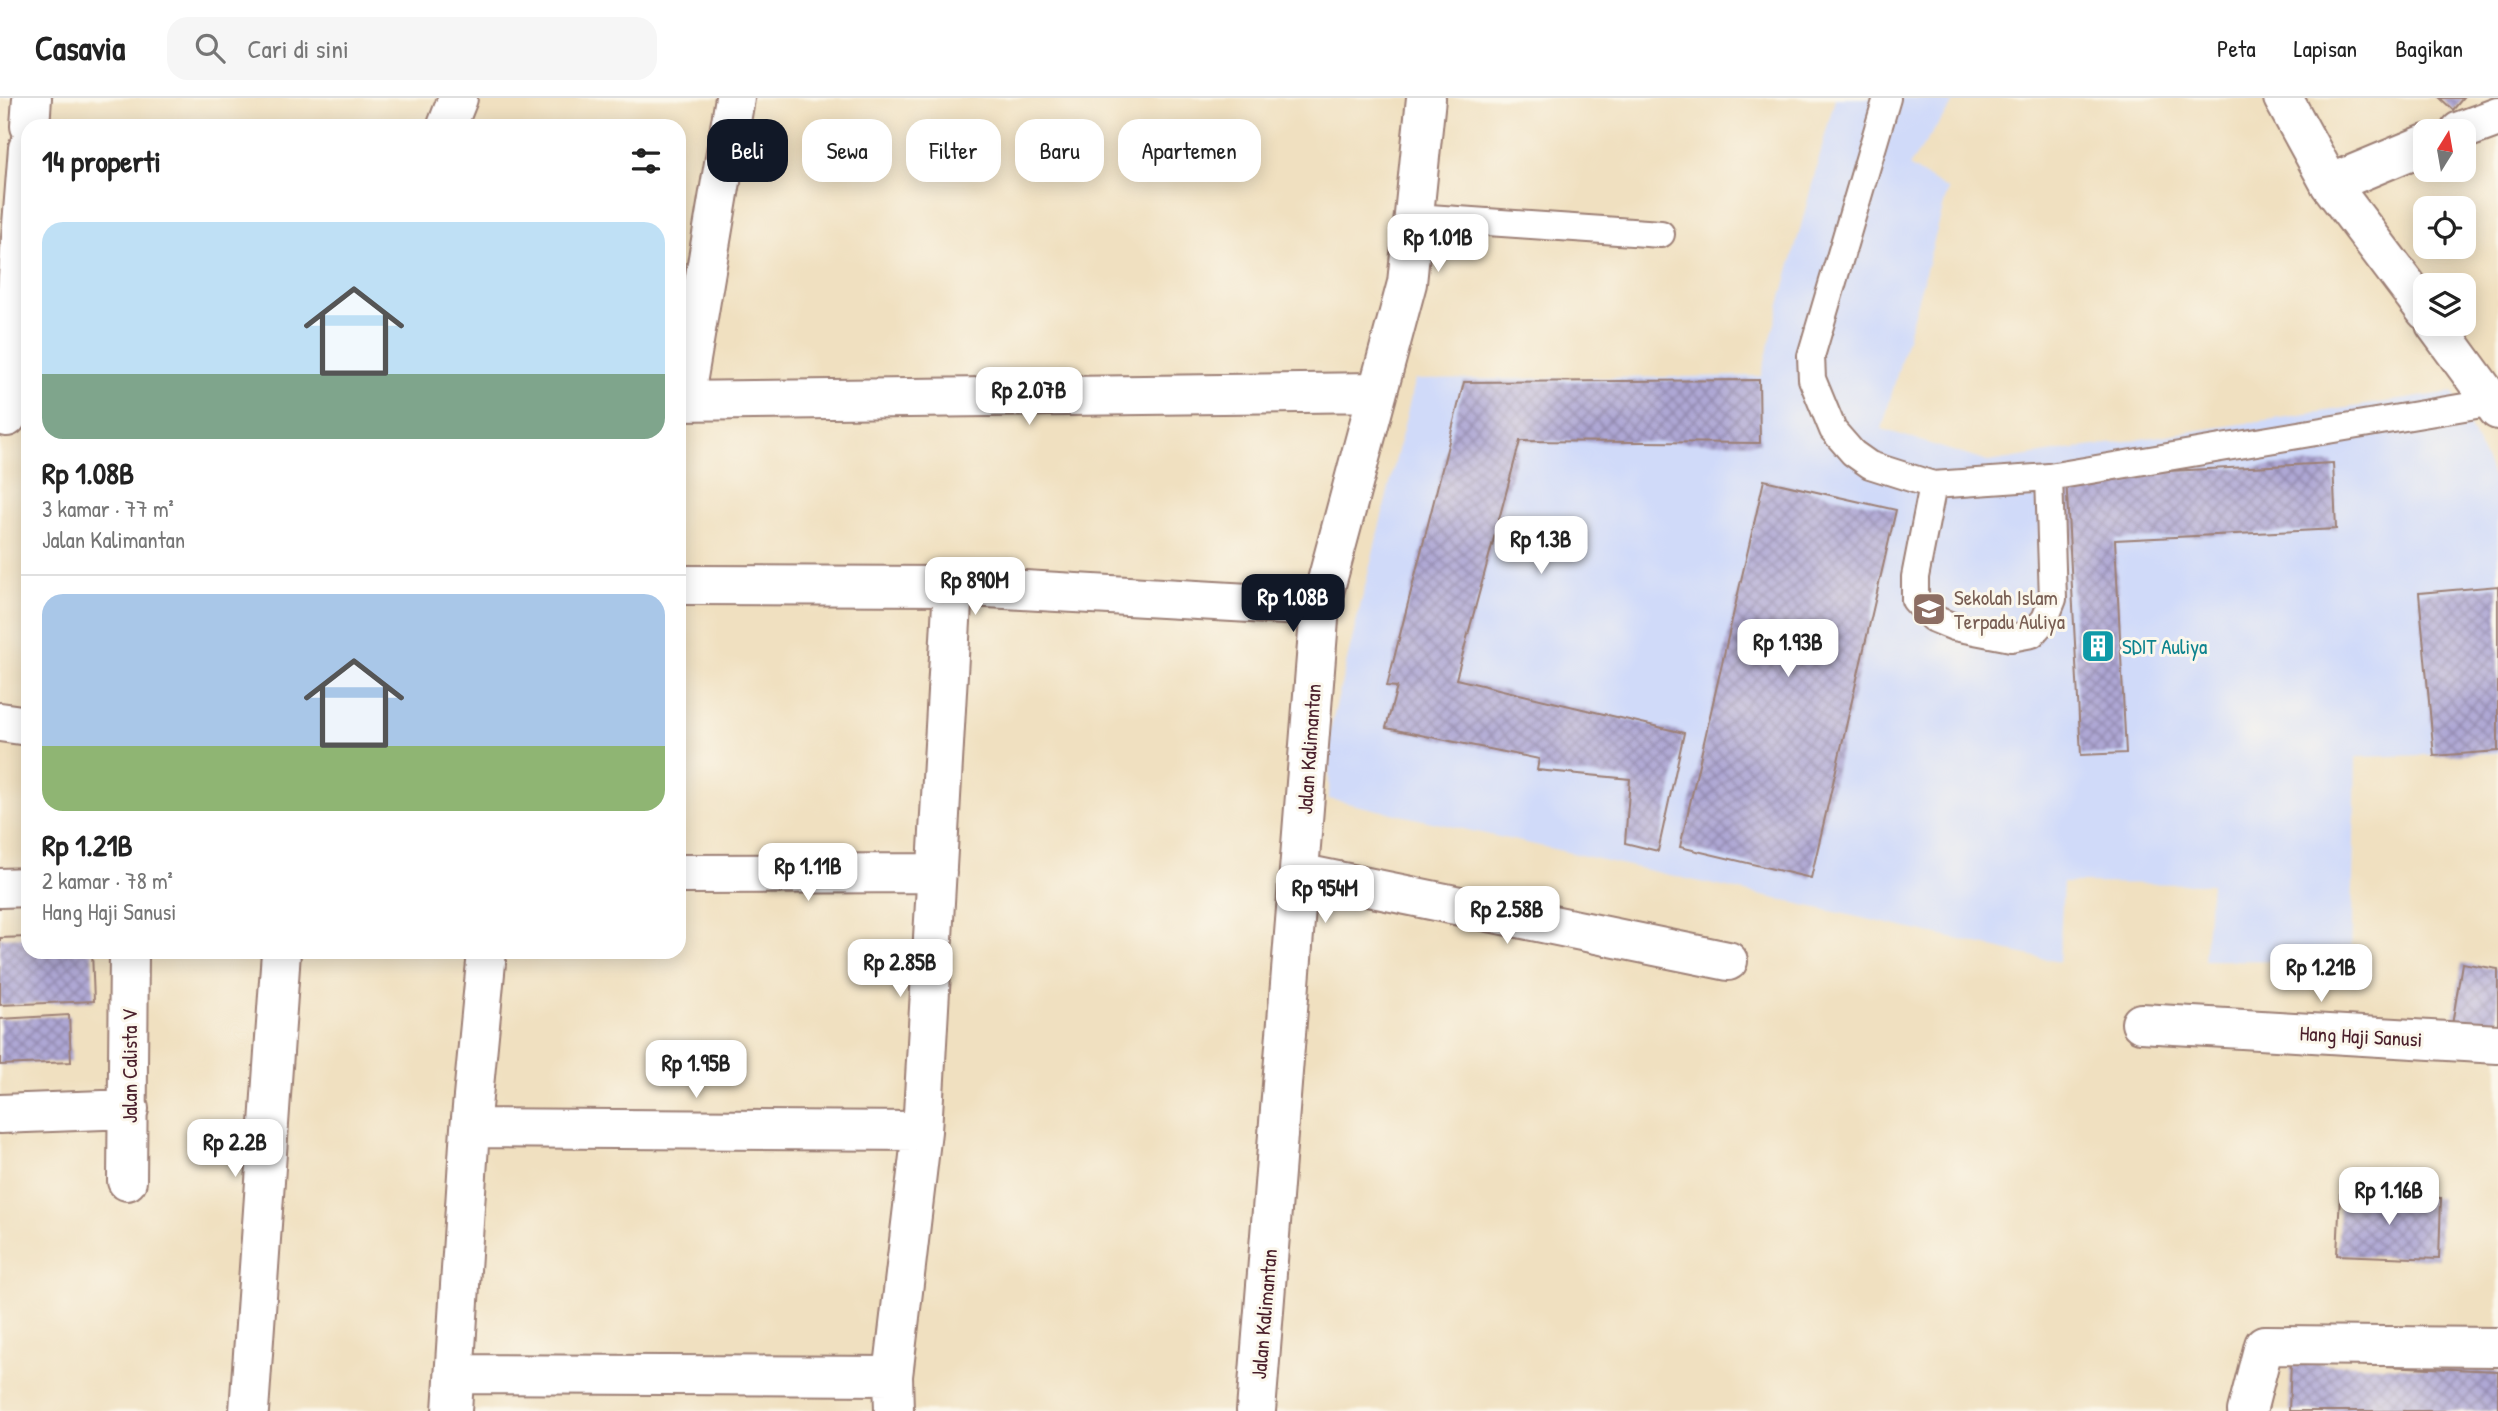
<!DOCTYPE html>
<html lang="id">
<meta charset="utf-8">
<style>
:root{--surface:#fff;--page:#f6f6f6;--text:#222;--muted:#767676;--line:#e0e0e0;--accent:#111827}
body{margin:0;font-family:"Patrick Hand",sans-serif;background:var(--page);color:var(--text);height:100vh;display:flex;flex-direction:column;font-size:26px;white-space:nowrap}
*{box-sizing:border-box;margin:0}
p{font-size:23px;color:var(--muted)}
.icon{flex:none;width:38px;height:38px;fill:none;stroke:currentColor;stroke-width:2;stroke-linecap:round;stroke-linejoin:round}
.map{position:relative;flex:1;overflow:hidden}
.drawer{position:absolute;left:21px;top:21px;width:665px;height:840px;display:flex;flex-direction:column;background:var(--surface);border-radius:21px;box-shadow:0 4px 18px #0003}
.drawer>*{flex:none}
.guide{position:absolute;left:707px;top:21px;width:665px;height:63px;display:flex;gap:14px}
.needle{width:46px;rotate:11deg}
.buttons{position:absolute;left:2413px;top:21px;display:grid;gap:14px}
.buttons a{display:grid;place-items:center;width:63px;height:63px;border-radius:14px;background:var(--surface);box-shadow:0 4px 18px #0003;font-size:35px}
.price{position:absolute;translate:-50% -60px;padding:0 16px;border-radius:14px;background:#fff;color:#222;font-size:23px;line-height:46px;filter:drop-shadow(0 2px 4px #0008)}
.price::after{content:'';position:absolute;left:50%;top:42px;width:21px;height:16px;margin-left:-10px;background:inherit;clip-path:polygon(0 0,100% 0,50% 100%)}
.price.active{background:var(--accent);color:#fff}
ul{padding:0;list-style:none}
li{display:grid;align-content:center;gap:14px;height:371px;padding:0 21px}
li+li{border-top:2px solid var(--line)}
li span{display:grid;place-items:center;height:217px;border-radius:21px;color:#555}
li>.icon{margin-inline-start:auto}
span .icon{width:126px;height:126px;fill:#fffc;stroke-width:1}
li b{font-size:30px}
h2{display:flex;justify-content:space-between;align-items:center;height:84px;padding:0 21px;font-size:30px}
.tag{padding:0 24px;border-radius:21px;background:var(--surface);box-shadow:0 4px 18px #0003;font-size:24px;line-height:63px}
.tag.active{background:var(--accent);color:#fff}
header{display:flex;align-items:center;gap:42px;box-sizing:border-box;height:98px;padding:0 35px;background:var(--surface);border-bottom:2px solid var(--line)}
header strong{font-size:33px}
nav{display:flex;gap:38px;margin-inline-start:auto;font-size:24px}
.search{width:490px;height:63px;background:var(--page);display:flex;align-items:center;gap:18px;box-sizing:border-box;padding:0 24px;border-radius:21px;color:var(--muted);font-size:26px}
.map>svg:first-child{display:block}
.built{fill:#d0daf9}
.building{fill:url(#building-cross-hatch)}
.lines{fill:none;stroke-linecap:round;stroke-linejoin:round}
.lane-casing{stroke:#9d8076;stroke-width:30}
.street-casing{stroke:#9d8076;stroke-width:42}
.secondary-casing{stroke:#9d8076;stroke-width:42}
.lane{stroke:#fff;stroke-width:26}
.street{stroke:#fff;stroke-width:38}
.secondary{stroke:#fff;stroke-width:38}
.labels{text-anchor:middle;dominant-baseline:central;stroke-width:6;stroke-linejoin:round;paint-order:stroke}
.education-label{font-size:21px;fill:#785e54;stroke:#fbf7ec;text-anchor:start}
.culture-label{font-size:21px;fill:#0d838f;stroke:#fbf7ec;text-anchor:start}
.street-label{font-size:21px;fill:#4a1f2b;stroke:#fbf7ec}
</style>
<header>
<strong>Casavia</strong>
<div class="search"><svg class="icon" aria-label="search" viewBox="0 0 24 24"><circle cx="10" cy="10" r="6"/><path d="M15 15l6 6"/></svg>Cari di sini</div>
<nav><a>Peta</a><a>Lapisan</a><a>Bagikan</a></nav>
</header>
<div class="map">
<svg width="2498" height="1313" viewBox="0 0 2498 1313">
<defs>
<pattern id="building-cross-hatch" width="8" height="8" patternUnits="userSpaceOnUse" patternTransform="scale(1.75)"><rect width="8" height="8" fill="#aea7d4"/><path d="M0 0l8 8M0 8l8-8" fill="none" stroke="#9087ac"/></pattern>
</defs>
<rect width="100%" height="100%" fill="#fbf7ec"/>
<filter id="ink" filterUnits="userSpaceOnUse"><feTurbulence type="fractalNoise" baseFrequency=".0143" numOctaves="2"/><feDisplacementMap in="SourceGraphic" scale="14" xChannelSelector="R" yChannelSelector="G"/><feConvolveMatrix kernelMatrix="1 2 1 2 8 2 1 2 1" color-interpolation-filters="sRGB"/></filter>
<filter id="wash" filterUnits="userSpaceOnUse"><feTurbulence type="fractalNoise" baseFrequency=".00686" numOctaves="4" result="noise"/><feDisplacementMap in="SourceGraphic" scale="28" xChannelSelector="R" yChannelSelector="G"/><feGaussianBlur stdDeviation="1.57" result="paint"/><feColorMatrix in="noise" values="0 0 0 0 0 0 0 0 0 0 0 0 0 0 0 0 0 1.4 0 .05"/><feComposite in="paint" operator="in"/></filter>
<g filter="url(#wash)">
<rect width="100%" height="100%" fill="#f0e0c0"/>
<path class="built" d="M1835 0H1957L1909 68 1948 92 1882 331 1988 364 2453 294 2498 389V655L2356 659 2351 863 2204 862 2211 786 2063 785 2059 864 1329 701 1330 633 1415 282 1761 278Z"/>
<g id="blocks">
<path class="building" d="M2440 0H2463L2453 12Z
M1759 282 1760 345 1520 343 1456 581 1684 635 1658 753 1625 745 1630 681 1537 672 1539 661 1386 630 1397 589 1387 588 1464 284Z
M2333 365 2336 431 2115 442 2126 655 2081 657 2066 378Z
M1764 382 1896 412 1811 780 1680 749Z
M2498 488V653L2434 658 2419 495Z
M28 839V854H92L94 903 0 907V840Z
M2462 865 2498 871V934L2452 927Z
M69 917 71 964 0 967V921Z
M2340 1096 2441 1100 2439 1161 2337 1157Z
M2291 1264 2498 1273V1313H2289Z"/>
</g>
</g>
<g filter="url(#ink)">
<use href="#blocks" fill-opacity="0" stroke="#9d8076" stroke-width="2"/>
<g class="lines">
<g class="lane-casing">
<path id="lane" d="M1887 0 1811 258 1812 281 1833 332 1853 355 1870 367 1933 387 2049 379 2494 304
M1415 119 1661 136
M1933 387 1915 479V502L1932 520 1954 529 2011 540 2032 536 2045 521 2053 501 2049 379"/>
</g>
<g class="street-casing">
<path id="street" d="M30 28 32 0
M447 28 458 0
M2460 33 2498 19
M2330 86 2426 46
M679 303 1377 294
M684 303 735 0
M7 319 28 50
M679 487 953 488 1320 509
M0 624 28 628
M1299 775 1728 863
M679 776 937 775
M0 790 28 789
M2141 925 2498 946
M0 1016 129 1011
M470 1030 922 1033
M127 1083 129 854
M456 1276 893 1278
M249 1313 281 854
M452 1313 470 1030 487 854
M894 1313 893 1278 922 1033 953 488
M1256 1313 1320 509 1407 185 1426 0
M2247 1313 2264 1247 2498 1249"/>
</g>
<g class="secondary-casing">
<path id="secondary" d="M2283 0 2330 86 2426 213
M2435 226 2498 312"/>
</g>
<use href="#lane" class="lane"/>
<use href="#street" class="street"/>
<use href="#secondary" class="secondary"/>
</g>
</g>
<defs>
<g id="school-square" transform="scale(1.75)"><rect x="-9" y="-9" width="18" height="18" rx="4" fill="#8d6e63" stroke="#fbf7ec"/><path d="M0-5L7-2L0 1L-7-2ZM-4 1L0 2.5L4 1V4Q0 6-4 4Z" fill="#fff"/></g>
<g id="building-square" transform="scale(1.75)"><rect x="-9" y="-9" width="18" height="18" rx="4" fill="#0f9aa8" stroke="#fbf7ec"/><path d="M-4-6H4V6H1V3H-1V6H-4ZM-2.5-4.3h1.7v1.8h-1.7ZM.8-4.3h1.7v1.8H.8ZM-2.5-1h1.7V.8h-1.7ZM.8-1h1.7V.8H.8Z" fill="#fff"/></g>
</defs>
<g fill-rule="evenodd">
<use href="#school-square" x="1929" y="511"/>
<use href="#building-square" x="2098" y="548"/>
</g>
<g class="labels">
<g class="education-label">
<text x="1954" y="499">Sekolah Islam<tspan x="1954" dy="24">Terpadu Auliya</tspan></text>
</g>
<g class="culture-label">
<text x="2122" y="548">SDIT Auliya</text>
</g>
<g class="street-label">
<text transform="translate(1309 651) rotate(-86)">Jalan Kalimantan</text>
<text transform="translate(2361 938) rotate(3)">Hang Haji Sanusi</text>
<text transform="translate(129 968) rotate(-90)">Jalan Calista V</text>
<text transform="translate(1264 1216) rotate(-85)">Jalan Kalimantan</text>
</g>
</g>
</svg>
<div class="buttons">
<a><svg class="needle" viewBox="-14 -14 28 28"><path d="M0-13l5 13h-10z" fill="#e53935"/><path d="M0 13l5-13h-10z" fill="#767676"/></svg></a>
<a><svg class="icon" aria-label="locate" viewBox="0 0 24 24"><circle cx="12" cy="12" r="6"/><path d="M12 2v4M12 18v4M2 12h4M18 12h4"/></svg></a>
<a><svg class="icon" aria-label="layers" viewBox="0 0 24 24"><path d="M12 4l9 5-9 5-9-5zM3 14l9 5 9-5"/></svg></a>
</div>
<b class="price" style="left:1438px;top:176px">Rp 1.01B</b>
<b class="price" style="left:1029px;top:329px">Rp 2.07B</b>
<b class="price" style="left:1541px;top:478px">Rp 1.3B</b>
<b class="price" style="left:975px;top:519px">Rp 890M</b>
<b class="price active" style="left:1293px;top:536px">Rp 1.08B</b>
<b class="price" style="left:1788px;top:581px">Rp 1.93B</b>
<b class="price" style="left:808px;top:805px">Rp 1.11B</b>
<b class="price" style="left:1325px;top:827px">Rp 954M</b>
<b class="price" style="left:1507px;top:848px">Rp 2.58B</b>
<b class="price" style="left:900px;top:901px">Rp 2.85B</b>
<b class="price" style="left:2321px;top:906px">Rp 1.21B</b>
<b class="price" style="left:696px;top:1002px">Rp 1.95B</b>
<b class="price" style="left:235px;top:1081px">Rp 2.2B</b>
<b class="price" style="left:2389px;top:1129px">Rp 1.16B</b>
<div class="guide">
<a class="tag active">Beli</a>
<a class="tag">Sewa</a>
<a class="tag">Filter</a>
<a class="tag">Baru</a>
<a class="tag">Apartemen</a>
</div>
<section class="drawer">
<h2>14 properti<svg class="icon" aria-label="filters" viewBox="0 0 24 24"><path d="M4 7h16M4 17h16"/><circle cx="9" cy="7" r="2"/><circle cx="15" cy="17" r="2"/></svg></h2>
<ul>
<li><span style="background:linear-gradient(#bfe0f5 70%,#7fa58c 0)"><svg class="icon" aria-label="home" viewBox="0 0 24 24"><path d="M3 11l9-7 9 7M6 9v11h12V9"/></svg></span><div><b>Rp 1.08B</b><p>3 kamar · 77 m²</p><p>Jalan Kalimantan</p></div></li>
<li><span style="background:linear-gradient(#a9c7e8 70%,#8fb573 0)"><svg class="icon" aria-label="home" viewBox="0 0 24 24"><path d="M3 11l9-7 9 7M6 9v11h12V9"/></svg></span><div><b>Rp 1.21B</b><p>2 kamar · 78 m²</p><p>Hang Haji Sanusi</p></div></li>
</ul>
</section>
</div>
